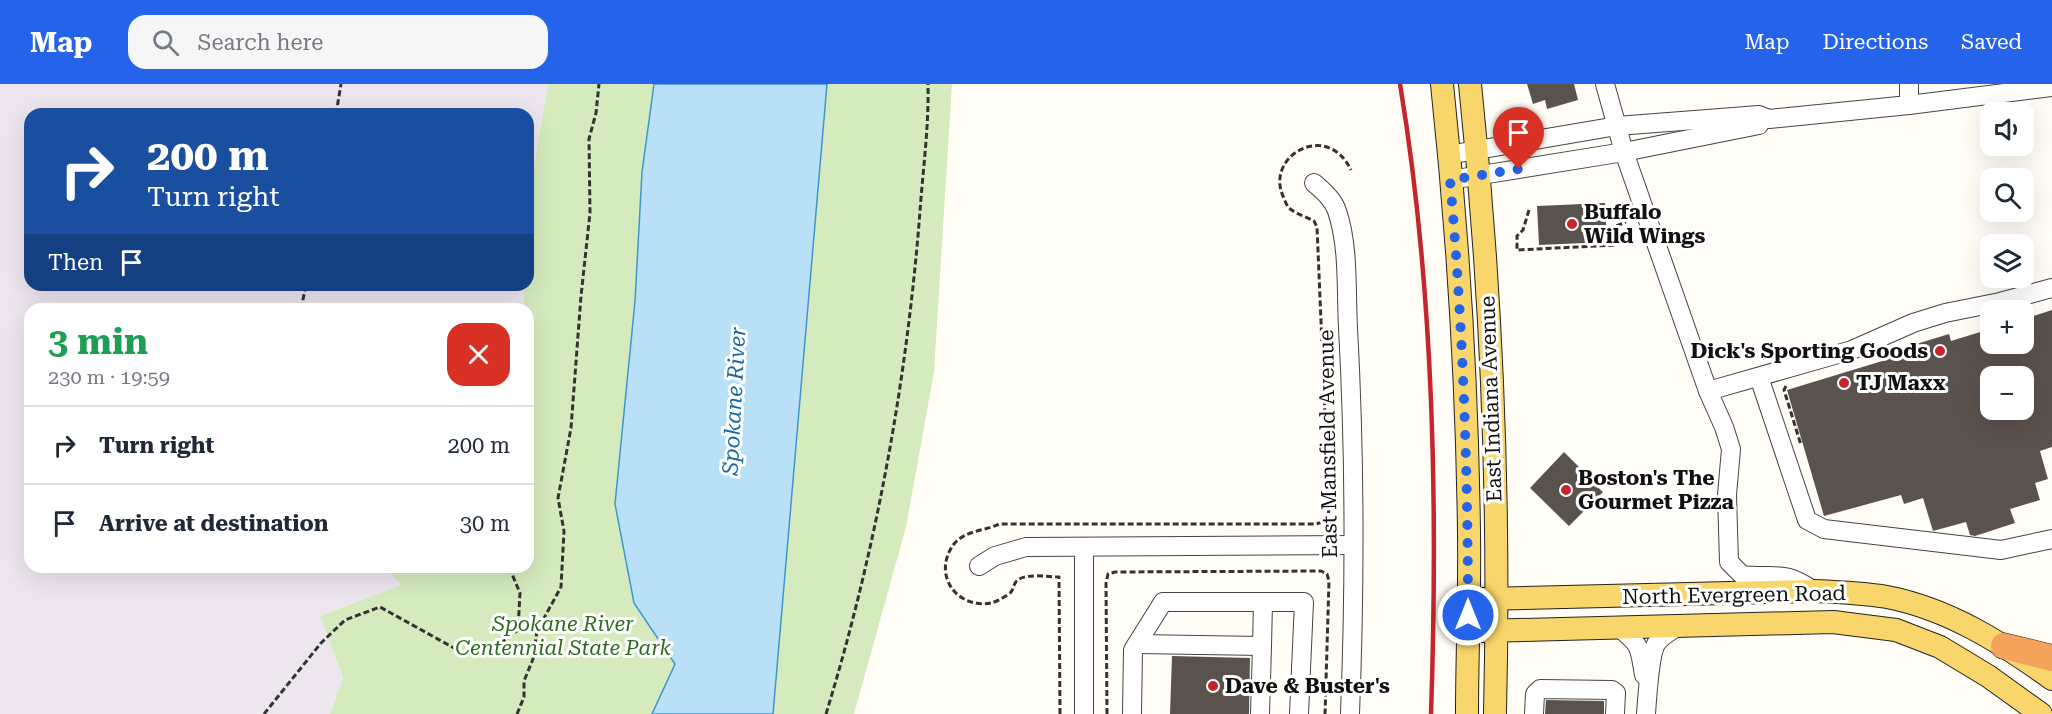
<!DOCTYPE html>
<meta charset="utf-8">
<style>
:root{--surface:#fff;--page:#f6f6f7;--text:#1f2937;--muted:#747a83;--line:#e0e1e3;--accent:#2563eb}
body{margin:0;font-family:"Roboto Serif",serif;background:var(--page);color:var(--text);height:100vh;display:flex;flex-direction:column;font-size:22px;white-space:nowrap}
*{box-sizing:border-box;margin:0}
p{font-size:20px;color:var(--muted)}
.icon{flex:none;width:33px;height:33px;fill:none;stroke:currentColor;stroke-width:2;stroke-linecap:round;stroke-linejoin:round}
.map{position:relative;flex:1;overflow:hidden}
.side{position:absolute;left:24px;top:219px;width:510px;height:270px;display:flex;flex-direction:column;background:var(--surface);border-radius:18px;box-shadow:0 6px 24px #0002}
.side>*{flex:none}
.hud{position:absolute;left:24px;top:24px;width:510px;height:183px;border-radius:18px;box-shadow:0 6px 24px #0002;background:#1a4fa0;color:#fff;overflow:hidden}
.fabs{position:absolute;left:1980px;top:18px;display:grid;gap:12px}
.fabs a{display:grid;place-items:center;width:54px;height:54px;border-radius:12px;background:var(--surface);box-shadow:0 6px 24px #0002;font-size:30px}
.pin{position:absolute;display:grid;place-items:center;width:51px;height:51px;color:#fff;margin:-62px -26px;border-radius:50% 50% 50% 0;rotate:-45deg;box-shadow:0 0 6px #0007}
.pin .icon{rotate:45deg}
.me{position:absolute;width:66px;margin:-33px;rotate:0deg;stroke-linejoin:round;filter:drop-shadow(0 0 4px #0008)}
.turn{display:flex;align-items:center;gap:21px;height:126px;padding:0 24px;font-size:27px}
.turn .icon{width:78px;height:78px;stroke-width:2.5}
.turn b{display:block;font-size:42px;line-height:51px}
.then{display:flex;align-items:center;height:57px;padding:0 24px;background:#0003;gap:12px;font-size:22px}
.round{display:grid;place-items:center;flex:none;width:63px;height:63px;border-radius:18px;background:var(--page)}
.summary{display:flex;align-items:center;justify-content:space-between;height:102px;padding:0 24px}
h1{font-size:36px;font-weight:700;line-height:45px;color:#1e9e55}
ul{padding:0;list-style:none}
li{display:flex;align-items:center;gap:18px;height:78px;padding:0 24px;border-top:2px solid var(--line)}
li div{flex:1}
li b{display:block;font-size:22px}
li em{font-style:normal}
header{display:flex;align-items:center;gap:36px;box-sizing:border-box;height:84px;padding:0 30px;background:var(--accent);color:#fff}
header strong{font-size:28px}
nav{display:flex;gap:33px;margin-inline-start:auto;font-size:21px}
.search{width:420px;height:54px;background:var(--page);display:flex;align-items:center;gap:15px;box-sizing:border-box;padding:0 21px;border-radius:18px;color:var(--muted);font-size:22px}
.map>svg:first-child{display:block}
.industrial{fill:#eee6ef}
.green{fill:#d5ebbd}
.water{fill:#b9e0f7;stroke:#3f96cf;stroke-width:1.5}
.building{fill:#5a524d;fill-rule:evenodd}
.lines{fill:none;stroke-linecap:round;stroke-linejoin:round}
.minor-casing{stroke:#444;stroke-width:20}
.major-casing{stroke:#222;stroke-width:24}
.highway-casing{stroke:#222;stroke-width:27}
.path{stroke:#333;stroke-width:3;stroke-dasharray:6 3;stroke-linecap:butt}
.minor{stroke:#fff;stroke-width:18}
.major{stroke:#f9d66b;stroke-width:22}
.highway{stroke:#f5a25d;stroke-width:26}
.rail{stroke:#c4262e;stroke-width:4.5}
.route{stroke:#2563eb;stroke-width:10;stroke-dasharray:0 18}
.poi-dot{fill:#c4262e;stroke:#fff;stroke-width:2}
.labels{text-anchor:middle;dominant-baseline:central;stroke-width:6;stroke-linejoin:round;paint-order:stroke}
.poi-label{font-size:21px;font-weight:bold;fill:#111;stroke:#fff;text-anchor:start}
.street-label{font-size:21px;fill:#111;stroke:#fff}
.park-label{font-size:21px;font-style:italic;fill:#2f6b1f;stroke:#fff}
.water-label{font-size:22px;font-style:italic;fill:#1768a6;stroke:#fff}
</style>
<header>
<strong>Map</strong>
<div class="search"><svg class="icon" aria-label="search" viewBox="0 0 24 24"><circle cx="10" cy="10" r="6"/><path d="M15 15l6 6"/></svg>Search here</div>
<nav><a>Map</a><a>Directions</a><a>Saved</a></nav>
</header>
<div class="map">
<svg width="2052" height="630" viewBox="0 0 2052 630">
<rect width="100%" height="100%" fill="#fffdf5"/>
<polygon class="industrial" points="0,0 548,0 533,87 528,95 528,30 30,30 30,201 525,201 523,225 30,225 30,483 386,483 402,501 320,532 343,594 330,630 0,630"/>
<g class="green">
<polygon points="548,0 654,0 642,88 635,217 634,519 675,580 652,630 330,630 343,594 320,532 401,501 386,483 528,483 528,225 523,225 525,201 528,201 528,95 533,87"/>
<polygon points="827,0 952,0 934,288 906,443 854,630 773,630"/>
</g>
<polygon class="water" points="654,0 827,0 773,630 652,630 675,580 634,519 615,420 635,217 642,88"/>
<g class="building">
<polygon points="1527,0 1574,0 1578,16 1547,25 1545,16 1533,20"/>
<polygon points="1605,119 1607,158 1539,161 1537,122"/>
<path d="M2052,226V363L2040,367L2048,395L2035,399L2040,416L2010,425L2015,439L1975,452L1970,451L1966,438L1933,447L1923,414L1904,420L1901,411L1824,432L1787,306L1915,267L1913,261L1949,250L1951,257L1990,245V260H2024V235ZM1990,292H2024V326H1990Z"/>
<polygon points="1564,368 1582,386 1585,384 1597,395 1593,399 1603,408 1569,442 1530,404"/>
<polygon points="1172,572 1250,574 1249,630 1170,630"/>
<polygon points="1546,616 1604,617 1604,630 1545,630"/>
</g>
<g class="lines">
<g class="minor-casing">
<g id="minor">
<polyline points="1605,0 1624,68 1708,307 1852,266 1913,239 1945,229 2000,218 2052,204"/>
<polyline points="1909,21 1909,0"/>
<polyline points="1448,71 1617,42 1759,31 1769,35 1909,21 2052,3"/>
<polyline points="1450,96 1624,68 1759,41"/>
<path d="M1314,99C1323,107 1333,115 1337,127C1349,162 1346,206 1348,244C1355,372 1355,502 1350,630"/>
<polyline points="1759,293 1807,436 1824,445 2001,466 2052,455"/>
<path d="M1708,307L1724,343L1731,365L1727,411L1729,478L1742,491C1776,495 1783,485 1814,507"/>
<polyline points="1084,463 1084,630"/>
<polyline points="979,482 995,472 1026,463 1353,461"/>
<path d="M1618,543C1642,562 1639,563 1644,591"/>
<polyline points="1137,560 1262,562 1263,518"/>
<polyline points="1132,630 1133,566 1163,518 1304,518 1299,630"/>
<polyline points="1260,630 1262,562"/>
<polyline points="1534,630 1535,610 1540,605 1612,606 1616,609 1615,630"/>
<path d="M1646,630C1647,615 1650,571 1656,560C1661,552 1671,547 1679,542"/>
</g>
</g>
<g class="major-casing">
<g id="major">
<path d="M1442,0C1458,149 1467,299 1469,448C1470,509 1467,570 1467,630"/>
<path d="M1470,0C1492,209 1500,420 1495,630"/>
<path d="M1482,515L1814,507C1838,508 1863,509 1887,513C1949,525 2002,559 2052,595"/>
<polyline points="1482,547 1833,538 1896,546 1940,563 1988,592 2041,630"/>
</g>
</g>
<g class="highway-casing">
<polyline id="highway" points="2004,562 2052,574"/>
</g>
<g class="path">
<polyline points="336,30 341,0"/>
<polyline points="1529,126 1523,146 1517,152 1517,166 1616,161 1616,142 1626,138"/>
<polyline points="301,225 306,201"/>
<polyline points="1786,302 1784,306 1801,361"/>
<polyline points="264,630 321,559 345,536 380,523 463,569 490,568 518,546 520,509 509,483"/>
<polyline points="517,630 524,613 524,597 533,575 537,547 561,503 564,447 558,414 571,344 581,212 590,129 589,55 596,29 599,0"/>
<path d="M826,630C876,467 907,296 920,127C923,85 929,42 928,0"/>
<path d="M1060,630L1059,493C1048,493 1027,489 1018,496C1014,498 1014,504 1011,508C1007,512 996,518 991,519C955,525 932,489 954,460C965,446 986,447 999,440H1316L1326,437L1329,426L1317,143L1314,137C1307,133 1296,130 1289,124C1286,121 1285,116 1283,112C1265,72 1327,36 1351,86"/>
<polyline points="1107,630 1106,499 1108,490 1115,488 1321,487 1327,490 1329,497 1325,630"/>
</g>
<use href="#minor" class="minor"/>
<use href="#major" class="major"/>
<use href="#highway" class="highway"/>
<path class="rail" d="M1400,0C1434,205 1438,423 1431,630"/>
</g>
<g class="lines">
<path class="route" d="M1468,531C1468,385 1463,241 1450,96L1519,85"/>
</g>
<g class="poi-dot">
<circle cx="1572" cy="140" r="6"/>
<circle cx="1940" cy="267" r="6"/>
<circle cx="1844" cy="299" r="6"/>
<circle cx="1566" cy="406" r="6"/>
<circle cx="1213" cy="602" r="6"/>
</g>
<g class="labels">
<g class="poi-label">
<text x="1584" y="128">Buffalo<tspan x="1584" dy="24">Wild Wings</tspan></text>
<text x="1928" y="267" text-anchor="end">Dick's Sporting Goods</text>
<text x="1856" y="299">TJ Maxx</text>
<text x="1578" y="394">Boston's The<tspan x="1578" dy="24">Gourmet Pizza</tspan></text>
<text x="1225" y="602">Dave &amp; Buster's</text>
</g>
<g class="street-label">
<text transform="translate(1491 315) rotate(-92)">East Indiana Avenue</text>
<text transform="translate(1328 360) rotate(-91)">East Mansfield Avenue</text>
<text transform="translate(1734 511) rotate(-1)">North Evergreen Road</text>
</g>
<g class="park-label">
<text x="563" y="540">Spokane River<tspan x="563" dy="24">Centennial State Park</tspan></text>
</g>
<g class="water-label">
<text transform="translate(734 317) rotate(-87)">Spokane River</text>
</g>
</g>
</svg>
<div class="fabs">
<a><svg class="icon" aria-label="sound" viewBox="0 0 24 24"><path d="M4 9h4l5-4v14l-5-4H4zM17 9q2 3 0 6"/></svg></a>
<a><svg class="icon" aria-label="search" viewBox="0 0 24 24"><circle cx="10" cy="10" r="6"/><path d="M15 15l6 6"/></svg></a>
<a><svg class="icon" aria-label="layers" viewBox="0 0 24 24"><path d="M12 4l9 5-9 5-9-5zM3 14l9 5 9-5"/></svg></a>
<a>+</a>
<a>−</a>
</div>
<div class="pin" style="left:1519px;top:85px;background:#d93025"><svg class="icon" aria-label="arrive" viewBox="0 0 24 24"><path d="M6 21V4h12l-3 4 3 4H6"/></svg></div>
<svg class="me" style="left:1468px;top:531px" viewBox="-20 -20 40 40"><circle r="17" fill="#2563eb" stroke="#fff" stroke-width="3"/><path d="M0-11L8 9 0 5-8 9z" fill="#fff"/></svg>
<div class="hud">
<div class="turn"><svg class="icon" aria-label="right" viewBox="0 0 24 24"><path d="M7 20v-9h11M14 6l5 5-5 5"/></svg><div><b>200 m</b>Turn right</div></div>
<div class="then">Then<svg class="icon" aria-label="arrive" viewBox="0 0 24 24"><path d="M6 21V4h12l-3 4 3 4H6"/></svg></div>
</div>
<section class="side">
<div class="summary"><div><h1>3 min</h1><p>230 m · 19:59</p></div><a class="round" style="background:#d93025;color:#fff"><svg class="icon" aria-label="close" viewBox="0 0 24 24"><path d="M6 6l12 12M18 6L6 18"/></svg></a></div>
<ul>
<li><svg class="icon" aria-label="right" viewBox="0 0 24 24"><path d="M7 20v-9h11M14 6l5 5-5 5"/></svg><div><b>Turn right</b></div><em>200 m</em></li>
<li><svg class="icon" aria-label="arrive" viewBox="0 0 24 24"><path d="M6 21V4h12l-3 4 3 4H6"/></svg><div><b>Arrive at destination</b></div><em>30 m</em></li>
</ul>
</section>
</div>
